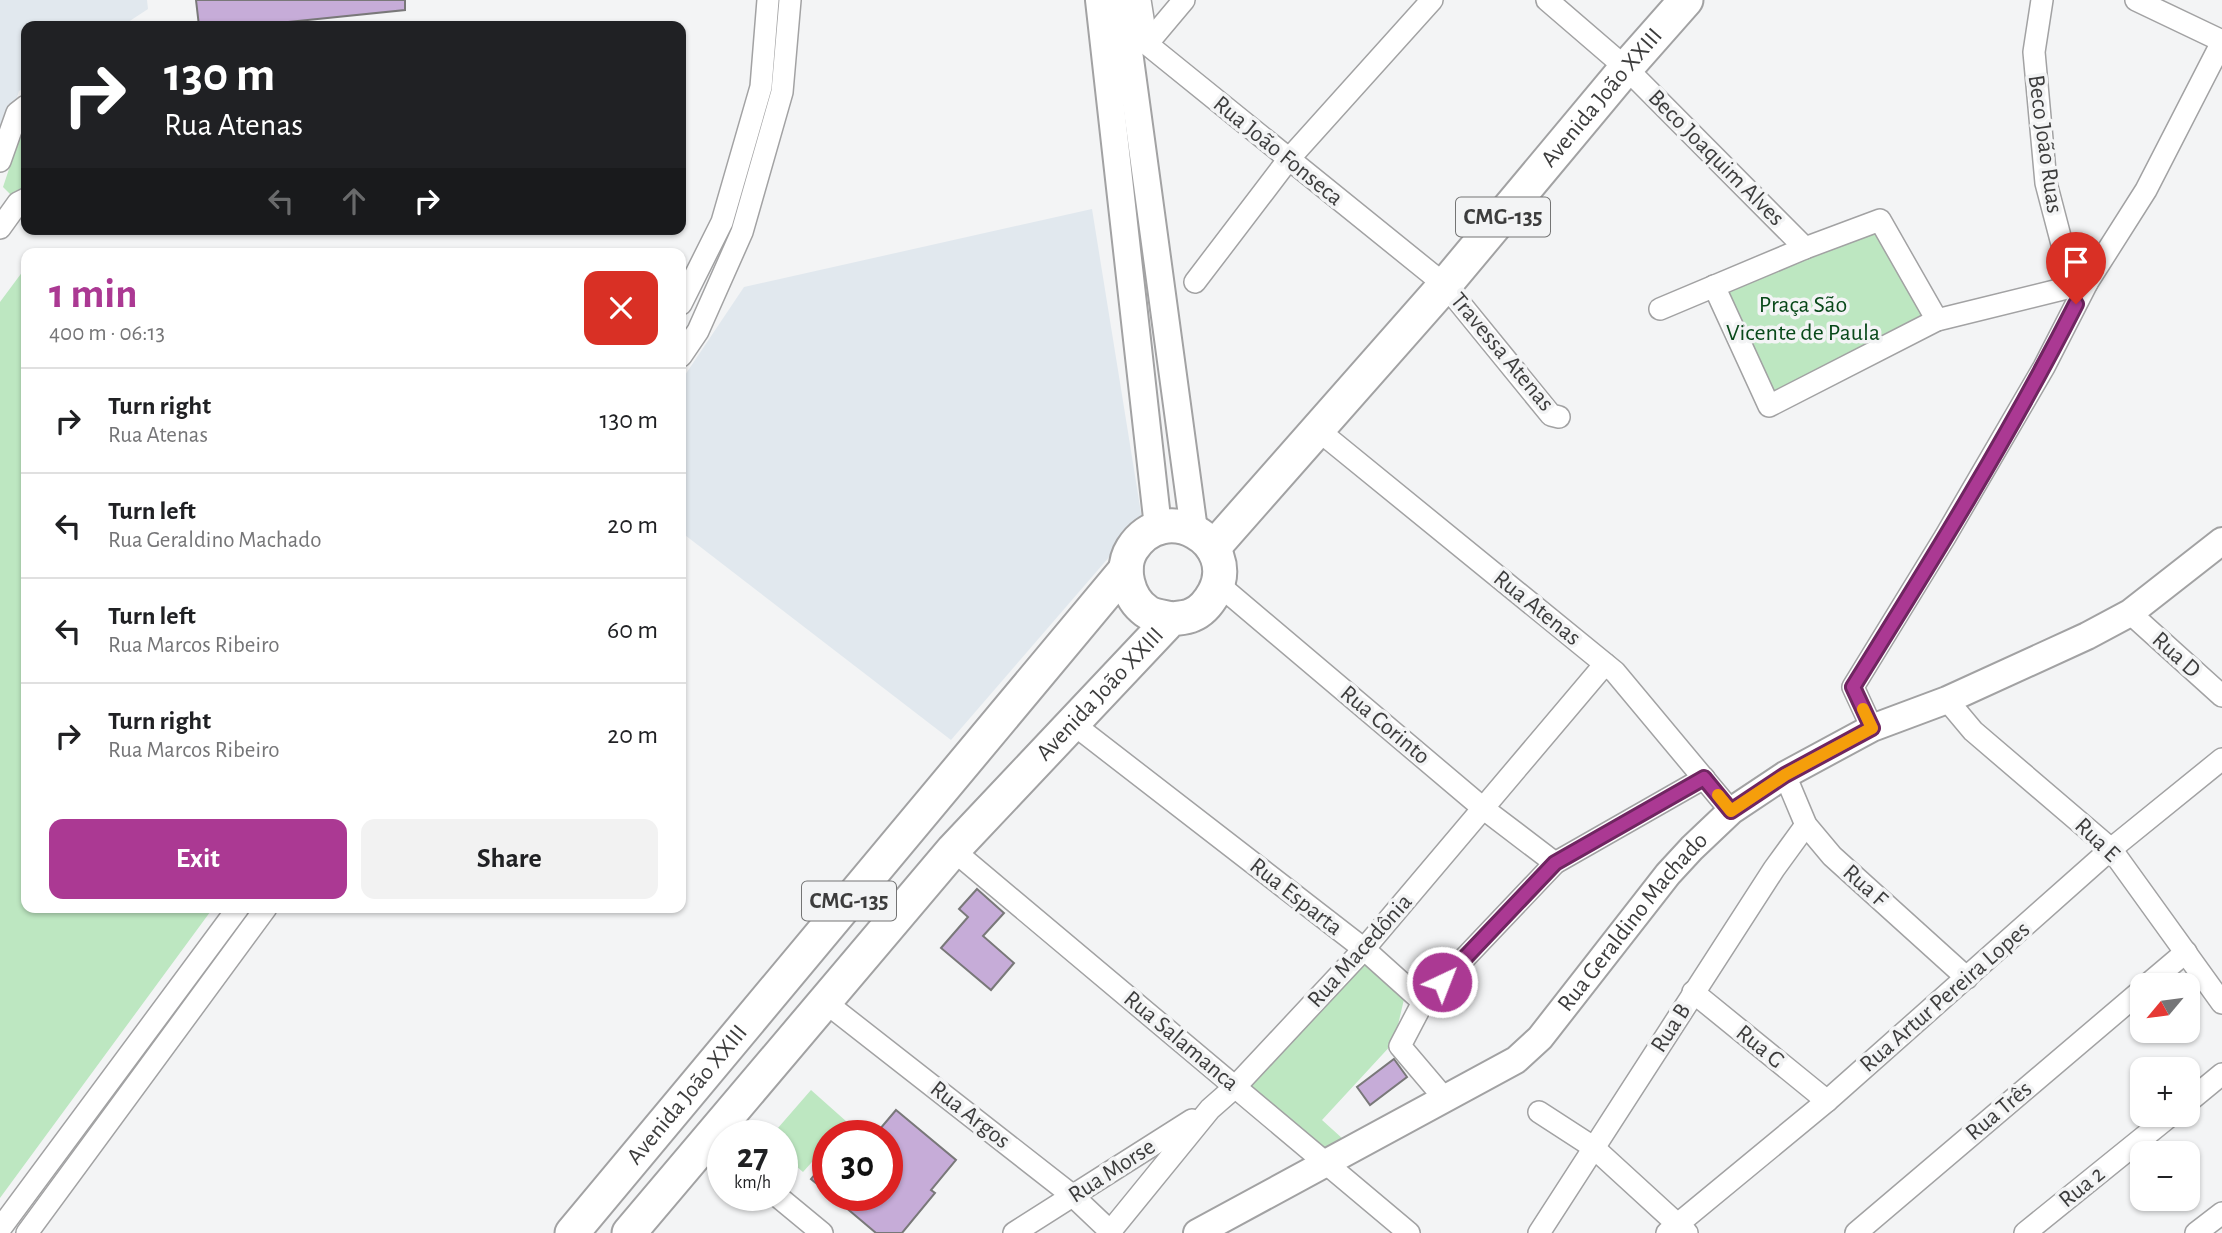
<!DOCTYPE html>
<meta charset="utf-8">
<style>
:root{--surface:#fff;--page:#f2f2f2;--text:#202124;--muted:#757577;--line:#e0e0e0;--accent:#ab3993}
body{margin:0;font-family:"Alegreya Sans",sans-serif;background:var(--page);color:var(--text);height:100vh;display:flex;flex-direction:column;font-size:26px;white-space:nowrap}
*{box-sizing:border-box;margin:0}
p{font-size:23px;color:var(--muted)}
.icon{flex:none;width:38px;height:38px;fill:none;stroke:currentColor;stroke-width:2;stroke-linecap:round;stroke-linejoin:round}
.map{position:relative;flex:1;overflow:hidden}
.details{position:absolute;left:21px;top:248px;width:665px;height:665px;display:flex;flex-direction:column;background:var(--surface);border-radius:14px;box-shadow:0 2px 5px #0004}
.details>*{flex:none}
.banner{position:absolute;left:21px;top:21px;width:665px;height:214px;border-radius:14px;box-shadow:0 2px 5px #0004;background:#202124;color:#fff;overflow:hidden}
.needle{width:46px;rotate:241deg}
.fabs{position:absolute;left:2130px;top:973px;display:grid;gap:14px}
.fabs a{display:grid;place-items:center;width:70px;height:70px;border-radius:14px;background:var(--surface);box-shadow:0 2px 5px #0004;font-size:35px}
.speed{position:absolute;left:707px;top:1120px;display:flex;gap:14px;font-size:35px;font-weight:700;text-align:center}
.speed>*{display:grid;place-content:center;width:91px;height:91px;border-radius:50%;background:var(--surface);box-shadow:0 2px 5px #0004;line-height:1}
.speed small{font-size:18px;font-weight:400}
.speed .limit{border:10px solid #d22;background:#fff;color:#111}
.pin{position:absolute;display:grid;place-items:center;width:60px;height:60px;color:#fff;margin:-72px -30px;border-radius:50% 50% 50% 0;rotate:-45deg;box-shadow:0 0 7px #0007}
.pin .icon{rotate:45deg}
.me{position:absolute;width:77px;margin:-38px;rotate:43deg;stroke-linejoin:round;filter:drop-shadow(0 0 5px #0008)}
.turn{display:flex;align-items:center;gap:24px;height:147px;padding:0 28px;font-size:32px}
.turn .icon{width:91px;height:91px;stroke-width:2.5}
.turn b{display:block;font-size:49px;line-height:60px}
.lanes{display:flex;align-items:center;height:66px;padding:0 28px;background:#0003;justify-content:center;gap:35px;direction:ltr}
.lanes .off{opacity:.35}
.round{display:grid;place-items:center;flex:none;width:74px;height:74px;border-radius:14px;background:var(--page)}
.headline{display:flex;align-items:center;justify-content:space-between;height:119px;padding:0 28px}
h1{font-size:42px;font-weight:600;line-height:52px;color:var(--accent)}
.button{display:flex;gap:14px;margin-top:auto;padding:14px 28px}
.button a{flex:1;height:80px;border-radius:14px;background:var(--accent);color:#fff;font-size:28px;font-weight:600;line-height:80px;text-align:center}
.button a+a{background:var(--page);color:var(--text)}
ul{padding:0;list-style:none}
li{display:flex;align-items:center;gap:21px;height:105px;padding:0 28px;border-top:2px solid var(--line)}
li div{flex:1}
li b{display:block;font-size:26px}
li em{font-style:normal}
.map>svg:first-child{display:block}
.built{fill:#e1e8ee}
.green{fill:#bde7c1}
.building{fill:#c6acd8;stroke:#797879;stroke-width:2}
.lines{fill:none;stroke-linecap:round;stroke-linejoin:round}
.minor-casing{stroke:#a2a2a3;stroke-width:24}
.tertiary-casing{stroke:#a2a2a3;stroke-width:30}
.primary-casing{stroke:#a2a2a3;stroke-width:37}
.minor{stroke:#fff;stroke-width:21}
.tertiary{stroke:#fff;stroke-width:26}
.primary{stroke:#fff;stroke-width:33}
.route-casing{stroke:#6f2560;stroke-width:18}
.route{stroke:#ab3993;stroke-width:12}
.slow{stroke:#f59e0b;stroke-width:12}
.labels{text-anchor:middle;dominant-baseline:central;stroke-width:7;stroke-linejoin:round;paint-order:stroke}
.shield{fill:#f3f4f5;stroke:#747474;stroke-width:2}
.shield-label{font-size:23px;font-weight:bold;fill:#3d3d3d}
.street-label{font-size:24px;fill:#3d3d3d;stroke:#f3f4f5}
.park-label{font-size:24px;fill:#09491a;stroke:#f3f4f5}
</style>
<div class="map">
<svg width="2222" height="1233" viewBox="0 0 2222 1233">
<rect width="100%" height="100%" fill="#f3f4f5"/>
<g class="built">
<polygon points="0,0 147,0 148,9 122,26 26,26 26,87 19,91 0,154"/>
<polygon points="1092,209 1142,519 951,740 681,532 681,381 744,287"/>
</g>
<g class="green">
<polygon points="26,125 26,187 12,196 3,187 23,127"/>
<polygon points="1880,220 1937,320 1769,406 1714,286"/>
<polygon points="26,267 26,908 213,908 0,1198 0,302"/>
<polygon points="1364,956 1405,995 1394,1042 1322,1120 1343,1139 1325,1156 1242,1089"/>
<polygon points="811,1090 847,1122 835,1136 828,1136 828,1144 803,1172 782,1154 782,1136 771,1136"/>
</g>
<g class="building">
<polygon points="196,0 405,0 405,10 250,26 199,26"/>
<polygon points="977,889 1004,913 983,936 1014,963 991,990 941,948 968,917 959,909"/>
<polygon points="1394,1059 1407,1077 1370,1105 1357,1087"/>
<polygon points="896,1110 956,1160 931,1190 935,1193 902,1233 876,1233 831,1195 887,1195 887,1136 874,1136"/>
<polygon points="828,1158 828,1193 811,1179"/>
</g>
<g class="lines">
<g class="minor-casing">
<g id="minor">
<polyline points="1140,0 1147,44 1445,285 1551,415 1559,417"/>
<polyline points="1547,0 1626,68 1805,248"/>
<polyline points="2042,0 2034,52 2046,183 2073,286"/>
<polyline points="2136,0 2222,41"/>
<polyline points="1147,44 1184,0"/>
<polyline points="0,161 17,113 26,106"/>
<polyline points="0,228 18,203 26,199"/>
<polyline points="1195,282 1288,160 1432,0"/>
<polyline points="1714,286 1769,406 1937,320 2087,283"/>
<polyline points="681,304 722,222 761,87 768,0"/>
<polyline points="1660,309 1805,248 1880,220 1937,320"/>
<polyline points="681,356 698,331 742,232 782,92 790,0"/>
<polyline points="1318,430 1615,672 1731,811"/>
<polyline points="1218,584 1484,809 1555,863"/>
<polyline points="2130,613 2222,696"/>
<polyline points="1947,700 1973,731 2111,849 2222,1003"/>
<polyline points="1072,723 1364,949 1423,1002 1400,1046 1445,1099"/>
<polyline points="1872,728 1853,687 1945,537 2044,367 2087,283 2146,190 2222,42"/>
<polyline points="1785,775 1806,825 1832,856 1967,978"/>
<polyline points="953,850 1409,1233"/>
<polyline points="2147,985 2186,952"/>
<polyline points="1693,992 1827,1101"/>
<polyline points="825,1002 1073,1196 1112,1233"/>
<polyline points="1423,1002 1555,863 1704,778"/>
<polyline points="2188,1102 2222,1074"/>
<polyline points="1539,1112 1593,1147 1687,1233"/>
<polyline points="776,1195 822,1233"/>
<polyline points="0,1229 238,908"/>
<polyline points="27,1233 266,908"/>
<polyline points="1014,1233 1192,1120"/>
<polyline points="1109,1233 1210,1109 1235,1087 1364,949 1605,664"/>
<polyline points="1539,1233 1774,869 1806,825"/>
<polyline points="1667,1233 1827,1101 2111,849 2222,759"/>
<polyline points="1856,1233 2142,990"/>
<polyline points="2025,1233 2171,1115"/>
<polyline points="2196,1233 2222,1213"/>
</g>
</g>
<g class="tertiary-casing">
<g id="tertiary">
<polyline points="1099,0 1158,527"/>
<polyline points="1122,0 1194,530"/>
<path id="s1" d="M1197,1233L1516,1060L1540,1038L1668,874L1692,848L1731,811L1785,775L1872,728L1947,700L2087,636L2130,613L2222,541"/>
</g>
</g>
<g class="primary-casing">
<g id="primary">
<path id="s2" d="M1213,548L1445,285L1626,68L1686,0"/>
<path id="s3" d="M572,1233L1126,569"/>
<path id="s4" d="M629,1233L953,850L1171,619C1178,618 1186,618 1192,615C1202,611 1209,602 1214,593C1241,542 1165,497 1132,549C1120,568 1128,598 1146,611C1152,616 1164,617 1171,619"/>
</g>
</g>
<use href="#minor" class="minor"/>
<use href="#tertiary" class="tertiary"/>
<use href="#primary" class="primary"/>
</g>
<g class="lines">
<g class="route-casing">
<path id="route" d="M1442,982L1555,863L1704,778L1731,811L1785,775L1872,728L1853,687C1931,562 2009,436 2076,304"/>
</g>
<use href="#route" class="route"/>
<polyline class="slow" points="1718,795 1731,811 1785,775 1872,728 1863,709"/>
</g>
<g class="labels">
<g class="shield">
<rect x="1456" y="197.5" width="94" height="39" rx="5"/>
<rect x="802" y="881.5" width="94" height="39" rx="5"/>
</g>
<g class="shield-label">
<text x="1503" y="217">CMG-135</text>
<text x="849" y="901">CMG-135</text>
</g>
<g class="street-label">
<text stroke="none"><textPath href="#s2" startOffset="595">Avenida João XXIII</textPath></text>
<text transform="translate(2045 144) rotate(82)">Beco João Ruas</text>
<text transform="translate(1278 151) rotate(39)">Rua João Fonseca</text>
<text transform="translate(1716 158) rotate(45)">Beco Joaquim Alves</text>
<text transform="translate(1502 352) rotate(50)">Travessa Atenas</text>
<text transform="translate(1537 608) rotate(39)">Rua Atenas</text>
<text transform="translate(2176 655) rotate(42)">Rua D</text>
<text stroke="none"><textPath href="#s4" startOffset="716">Avenida João XXIII</textPath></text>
<text transform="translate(1385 725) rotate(40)">Rua Corinto</text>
<text transform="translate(2097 840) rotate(44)">Rua E</text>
<text transform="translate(1865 886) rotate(42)">Rua F</text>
<text transform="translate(1296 897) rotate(38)">Rua Esparta</text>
<text stroke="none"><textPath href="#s1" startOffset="544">Rua Geraldino Machado</textPath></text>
<text transform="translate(1360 951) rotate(-48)">Rua Macedônia</text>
<text transform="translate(1945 997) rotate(-41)">Rua Artur Pereira Lopes</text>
<text transform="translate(1671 1028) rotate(-57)">Rua B</text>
<text transform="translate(1181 1041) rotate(40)">Rua Salamanca</text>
<text transform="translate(1760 1047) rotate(39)">Rua G</text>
<text stroke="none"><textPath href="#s3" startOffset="180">Avenida João XXIII</textPath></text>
<text transform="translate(1999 1111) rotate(-40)">Rua Três</text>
<text transform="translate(970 1115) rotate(38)">Rua Argos</text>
<text transform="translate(1112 1171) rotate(-33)">Rua Morse</text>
<text transform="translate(2082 1187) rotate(-39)">Rua 2</text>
</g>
<g class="park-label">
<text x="1803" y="305">Praça São<tspan x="1803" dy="28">Vicente de Paula</tspan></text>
</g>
</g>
</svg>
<div class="fabs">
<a><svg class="needle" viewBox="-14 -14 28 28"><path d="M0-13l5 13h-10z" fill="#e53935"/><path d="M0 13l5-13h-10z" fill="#757577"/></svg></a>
<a>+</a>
<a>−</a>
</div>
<div class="speed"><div>27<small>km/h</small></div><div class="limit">30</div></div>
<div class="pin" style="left:2076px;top:304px;background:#d93025"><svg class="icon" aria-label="arrive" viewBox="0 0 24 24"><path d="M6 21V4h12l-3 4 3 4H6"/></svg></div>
<svg class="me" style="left:1442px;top:982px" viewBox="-20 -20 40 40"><circle r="17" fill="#ab3993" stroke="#fff" stroke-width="3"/><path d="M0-11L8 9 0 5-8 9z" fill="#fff"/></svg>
<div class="banner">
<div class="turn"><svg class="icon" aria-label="right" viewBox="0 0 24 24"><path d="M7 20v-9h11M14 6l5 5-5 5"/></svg><div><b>130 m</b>Rua Atenas</div></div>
<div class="lanes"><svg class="icon off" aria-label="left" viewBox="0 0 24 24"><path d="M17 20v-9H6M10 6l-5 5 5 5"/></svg><svg class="icon off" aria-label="ahead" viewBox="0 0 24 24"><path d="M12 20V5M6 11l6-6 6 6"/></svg><svg class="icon" aria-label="right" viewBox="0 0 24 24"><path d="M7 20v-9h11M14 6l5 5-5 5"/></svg></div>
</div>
<section class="details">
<div class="headline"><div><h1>1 min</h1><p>400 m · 06:13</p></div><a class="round" style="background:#d93025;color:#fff"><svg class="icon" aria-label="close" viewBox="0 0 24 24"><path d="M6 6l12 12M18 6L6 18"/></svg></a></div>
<ul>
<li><svg class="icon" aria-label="right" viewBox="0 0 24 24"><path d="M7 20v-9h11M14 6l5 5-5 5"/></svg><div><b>Turn right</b><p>Rua Atenas</p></div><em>130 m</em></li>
<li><svg class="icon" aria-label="left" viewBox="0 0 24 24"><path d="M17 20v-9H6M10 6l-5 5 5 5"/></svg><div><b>Turn left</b><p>Rua Geraldino Machado</p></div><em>20 m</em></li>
<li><svg class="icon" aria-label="left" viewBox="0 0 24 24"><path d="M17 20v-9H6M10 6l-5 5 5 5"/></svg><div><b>Turn left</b><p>Rua Marcos Ribeiro</p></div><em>60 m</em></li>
<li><svg class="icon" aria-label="right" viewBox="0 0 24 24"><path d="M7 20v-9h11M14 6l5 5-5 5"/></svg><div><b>Turn right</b><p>Rua Marcos Ribeiro</p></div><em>20 m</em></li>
</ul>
<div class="button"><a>Exit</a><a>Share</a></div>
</section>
</div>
